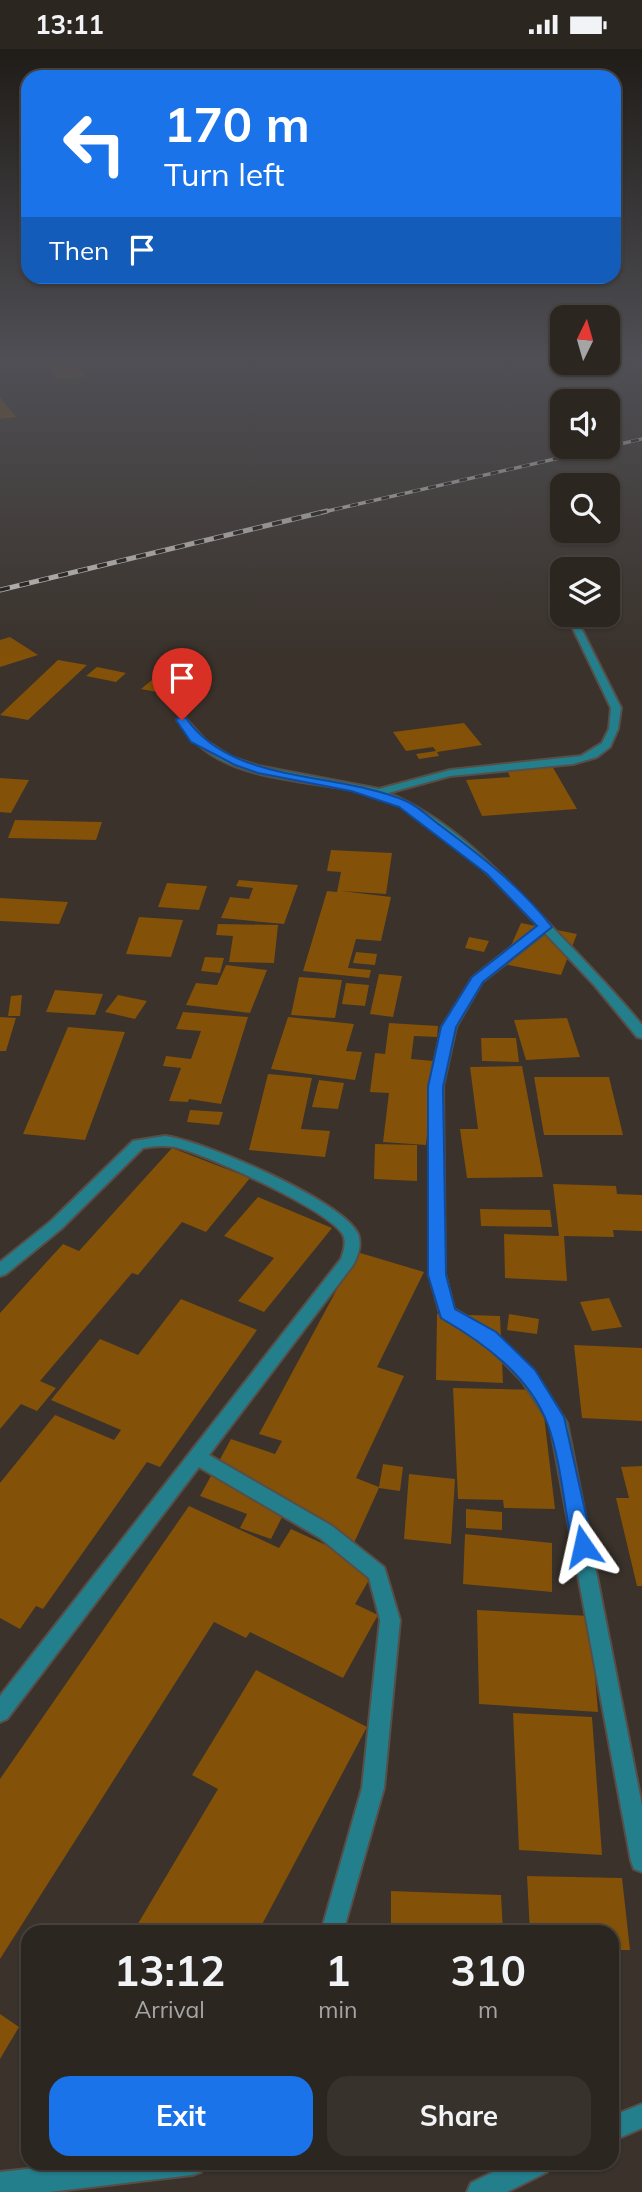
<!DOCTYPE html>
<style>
:root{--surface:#2c2620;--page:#38322d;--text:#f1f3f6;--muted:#a6a5a5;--line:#48433e;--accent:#1a73e8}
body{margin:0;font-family:Mulish,sans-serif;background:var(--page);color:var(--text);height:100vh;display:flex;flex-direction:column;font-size:26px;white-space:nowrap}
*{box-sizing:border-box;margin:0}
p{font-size:23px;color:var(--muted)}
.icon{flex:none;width:38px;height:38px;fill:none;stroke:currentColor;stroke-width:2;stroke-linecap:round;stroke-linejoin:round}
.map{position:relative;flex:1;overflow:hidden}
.drawer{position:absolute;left:21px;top:1876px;width:598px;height:245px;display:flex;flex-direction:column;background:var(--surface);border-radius:21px;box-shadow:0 2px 5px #0004,0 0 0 2px var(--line)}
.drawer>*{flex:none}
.hud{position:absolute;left:21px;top:21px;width:600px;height:214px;border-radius:21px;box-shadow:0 2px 5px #0004,0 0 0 2px var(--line);background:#1a73e8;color:#fff;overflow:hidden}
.needle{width:46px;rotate:5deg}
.tools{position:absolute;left:550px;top:256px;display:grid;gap:14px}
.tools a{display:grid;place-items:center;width:70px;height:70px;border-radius:14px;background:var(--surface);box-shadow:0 2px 5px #0004,0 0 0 2px var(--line);font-size:35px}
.pin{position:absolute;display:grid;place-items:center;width:60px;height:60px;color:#fff;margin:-72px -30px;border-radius:50% 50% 50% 0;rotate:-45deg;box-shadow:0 0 7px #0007}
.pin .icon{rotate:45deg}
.me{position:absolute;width:77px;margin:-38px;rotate:349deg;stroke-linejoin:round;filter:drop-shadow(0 0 5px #0008)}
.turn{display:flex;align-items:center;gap:24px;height:147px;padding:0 28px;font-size:32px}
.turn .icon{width:91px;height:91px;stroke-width:2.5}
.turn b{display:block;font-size:49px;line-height:60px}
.then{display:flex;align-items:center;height:66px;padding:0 28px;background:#0003;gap:14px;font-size:26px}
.eta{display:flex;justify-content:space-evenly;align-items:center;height:119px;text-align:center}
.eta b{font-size:42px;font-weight:700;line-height:49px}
.action{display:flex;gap:14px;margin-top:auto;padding:14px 28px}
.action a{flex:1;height:80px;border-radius:21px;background:var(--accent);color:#fff;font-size:28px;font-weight:700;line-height:80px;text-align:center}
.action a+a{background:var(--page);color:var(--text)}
.status{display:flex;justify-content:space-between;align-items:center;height:49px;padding:0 35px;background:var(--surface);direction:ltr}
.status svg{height:19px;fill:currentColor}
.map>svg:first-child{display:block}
.building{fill:#835107}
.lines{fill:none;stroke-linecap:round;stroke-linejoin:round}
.minor-casing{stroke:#564e47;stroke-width:4}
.minor{fill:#247f8d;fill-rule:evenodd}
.rail-far1-casing{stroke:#ccc7c1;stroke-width:3.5}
.rail-casing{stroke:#ccc7c1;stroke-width:5}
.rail-far1{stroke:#1e1b17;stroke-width:2.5;stroke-dasharray:8;stroke-linecap:butt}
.rail{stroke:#1e1b17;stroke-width:3.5;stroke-dasharray:10;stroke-linecap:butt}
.route{fill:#1a73e8;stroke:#114b97;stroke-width:2}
</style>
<div class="status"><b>13:11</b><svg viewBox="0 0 49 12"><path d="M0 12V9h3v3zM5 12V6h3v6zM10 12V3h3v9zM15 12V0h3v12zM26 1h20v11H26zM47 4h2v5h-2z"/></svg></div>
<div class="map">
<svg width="642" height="2143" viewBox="0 0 642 2143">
<rect width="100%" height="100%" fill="#3a322b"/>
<g class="building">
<polygon points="44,309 71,309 85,328 58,330"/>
<polygon points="0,348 16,368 0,370"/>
<polygon points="10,588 38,606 0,618 0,591"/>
<polygon points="58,611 87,616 28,671 0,666"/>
<polygon points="97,618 126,624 116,633 86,627"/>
<polygon points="152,631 178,636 168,645 141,640"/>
<polygon points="464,674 482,696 437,703 439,707 419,710 416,705 436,702 433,698 406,702 393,683"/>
<polygon points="552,717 577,760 482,767 466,731 510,728 507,721"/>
<polygon points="0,729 29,731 11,764 0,763"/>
<polygon points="15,771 102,773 96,791 8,789"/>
<polygon points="331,801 392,804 386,845 341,842 391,848 381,892 356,890 348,919 371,921 369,929 303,922 327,842 337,843 341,823 327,822"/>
<polygon points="239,831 298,836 284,875 221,869 230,848 249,850 253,839 236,837"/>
<polygon points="167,834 207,837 199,861 158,858"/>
<polygon points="0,849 68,853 59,875 0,872"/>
<polygon points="139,868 183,871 171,908 126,905"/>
<polygon points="521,874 577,885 561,926 503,915"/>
<polygon points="218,875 278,876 274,914 229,913 233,887 216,886"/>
<polygon points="469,888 489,892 484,903 465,899"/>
<polygon points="356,903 377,905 375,916 353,914"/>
<polygon points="205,908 224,909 220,924 201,922"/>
<polygon points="226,916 267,921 250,964 186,956 196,934 217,936"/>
<polygon points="379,925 402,927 393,968 370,965"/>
<polygon points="299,928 342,931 335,969 291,966"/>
<polygon points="346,934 369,936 365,957 342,955"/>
<polygon points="55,941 103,945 95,966 46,963"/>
<polygon points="22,946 20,967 8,967 11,947"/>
<polygon points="118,946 147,952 135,970 105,963"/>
<polygon points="183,963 248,968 221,1055 189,1050 188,1053 169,1052 181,1019 163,1017 166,1007 191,1010 201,982 176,980"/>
<polygon points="0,968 16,969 6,1002 0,1002"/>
<polygon points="288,968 354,975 346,1002 362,1003 355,1031 271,1020"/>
<polygon points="567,969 580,1008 526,1011 514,971"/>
<polygon points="389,974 438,977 437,988 414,987 411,1010 434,1012 426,1096 383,1093 389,1044 370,1043 375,1004 385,1005"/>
<polygon points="68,978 125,983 85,1091 23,1085"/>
<polygon points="481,989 516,989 519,1013 482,1012"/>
<polygon points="522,1017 543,1128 467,1129 460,1080 478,1080 470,1018"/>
<polygon points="268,1025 312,1029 301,1080 330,1082 325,1108 249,1101"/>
<polygon points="534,1028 609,1028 623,1086 544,1086"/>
<polygon points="319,1031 344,1034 338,1060 312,1058"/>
<polygon points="190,1061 223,1063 219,1076 187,1073"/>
<polygon points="375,1095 417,1096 417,1132 374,1130"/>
<polygon points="172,1099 250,1129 206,1183 182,1173 138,1226 132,1224 40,1332 56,1339 37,1362 21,1355 0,1380 0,1264 63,1195 79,1202"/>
<polygon points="553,1135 616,1137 617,1145 642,1146 642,1182 613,1181 614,1188 564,1187 567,1232 505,1229 504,1185 559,1187"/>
<polygon points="258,1148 332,1179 264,1263 238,1252 274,1209 224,1187"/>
<polygon points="480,1160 550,1161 552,1178 481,1177"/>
<polygon points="357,1203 424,1223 377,1318 404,1327 356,1429 379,1438 383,1415 403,1418 400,1442 379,1439 354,1494 282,1468 271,1490 240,1479 247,1465 200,1447 231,1390 275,1405 282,1392 259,1385"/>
<polygon points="609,1249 622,1278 592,1282 580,1253"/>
<polygon points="181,1250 257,1281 160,1418 147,1413 43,1560 36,1557 20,1580 0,1569 0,1434 55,1366 114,1391 121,1381 51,1351 100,1290 138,1306"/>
<polygon points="437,1265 500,1267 503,1334 436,1331"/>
<polygon points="509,1265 539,1270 537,1285 507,1281"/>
<polygon points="574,1296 642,1299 642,1372 582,1369"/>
<polygon points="453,1339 541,1341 555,1460 504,1459 503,1451 458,1450"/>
<polygon points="642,1417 642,1537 637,1537 616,1449 629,1449 621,1418"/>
<polygon points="409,1425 455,1430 451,1495 404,1490"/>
<polygon points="189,1457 279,1499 291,1480 376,1519 355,1555 378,1566 343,1629 250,1583 246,1589 214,1573 0,1910 0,1730"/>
<polygon points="466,1460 502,1463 502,1481 466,1479"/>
<polygon points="465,1485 552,1494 552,1543 463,1535"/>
<polygon points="477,1561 590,1567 598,1663 479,1655"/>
<polygon points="256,1621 367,1678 258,1883 133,1883 218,1740 192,1726"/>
<polygon points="513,1664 592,1668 602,1806 519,1801"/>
<polygon points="527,1827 622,1829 630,1901 615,1901 618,1934 612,1934 612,1883 530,1883"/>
<polygon points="391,1842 501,1846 503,1883 391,1883"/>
<polygon points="0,1965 19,1978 0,2010"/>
</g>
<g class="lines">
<g class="minor-casing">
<g id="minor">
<path d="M568,565L575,567L621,659L618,680L610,698L597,708L573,715L450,727L388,744C454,771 504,828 552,878C583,910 614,942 642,976V989L637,988L595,937L545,884L482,933L456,978L443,1037L445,1225L454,1260L495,1284L534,1322L567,1374L642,1757V1823L634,1820L631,1812L550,1375L522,1332L483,1292L441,1268L429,1225V1037L442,978L473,928L538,877C502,839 424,752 371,747L370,744C318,732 240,733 199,696C191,689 184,679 177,671L185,669L206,692L231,708L258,717L379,740L450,721L581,707L602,694L609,680L611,659L567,567Z"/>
<path d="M165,1087C201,1091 344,1152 358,1185C362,1196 358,1207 353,1216L209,1406L332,1477L384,1518L386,1524L400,1571L384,1739L343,1883H321L362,1739L380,1571L369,1529L320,1489L199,1418L7,1670L0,1673V1647L341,1210C344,1202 347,1191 342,1184C324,1159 206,1105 175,1098C164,1096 153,1097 143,1099L61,1180L6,1225L0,1227V1213L51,1172L133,1092Z"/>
<polygon points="642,2055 642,2079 612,2092 612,2067"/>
<polygon points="82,2114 204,2114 201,2123 192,2126 49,2143 0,2143 0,2123"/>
<polygon points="511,2114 550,2114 547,2123 507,2143 467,2143 471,2134"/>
</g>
</g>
<use href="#minor" class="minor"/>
<g class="rail-far1-casing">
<polyline id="rail-far1" points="319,464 642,390"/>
</g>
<g class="rail-casing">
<polyline id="rail" points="0,541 327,462"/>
</g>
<use href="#rail-far1" class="rail-far1"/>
<use href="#rail" class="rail"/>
</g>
<linearGradient id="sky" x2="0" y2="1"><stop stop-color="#201c18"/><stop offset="0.51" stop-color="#4f4f55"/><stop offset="1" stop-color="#4f4f55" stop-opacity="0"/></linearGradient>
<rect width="642" height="609" fill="url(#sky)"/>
<path class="route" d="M178,669H186C232,736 337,722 406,752C418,757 430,769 441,777C481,807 521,838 552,878L483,933L456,978L443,1038L446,1226L455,1260L496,1283L535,1321L564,1368L593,1497L590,1504L583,1506L575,1504L572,1497C565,1462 560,1408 548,1376C530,1327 484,1294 441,1269L428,1226V1038L441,978L472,928L537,877L487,825L399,758L351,742L258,724L235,716L191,693L176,671Z"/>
</svg>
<div class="tools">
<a><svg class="needle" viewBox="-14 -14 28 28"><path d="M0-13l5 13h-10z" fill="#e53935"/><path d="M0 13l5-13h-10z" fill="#a6a5a5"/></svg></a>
<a><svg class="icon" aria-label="sound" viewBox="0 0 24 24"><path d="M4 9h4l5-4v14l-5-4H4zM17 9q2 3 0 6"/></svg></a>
<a><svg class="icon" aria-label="search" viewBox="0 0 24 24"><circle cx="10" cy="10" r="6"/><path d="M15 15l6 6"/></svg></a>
<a><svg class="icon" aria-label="layers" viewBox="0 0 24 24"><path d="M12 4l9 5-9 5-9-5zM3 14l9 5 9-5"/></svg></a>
</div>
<div class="pin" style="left:182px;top:671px;background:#d93025"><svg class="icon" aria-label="arrive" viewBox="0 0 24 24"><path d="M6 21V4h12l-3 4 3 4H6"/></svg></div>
<svg class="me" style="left:583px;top:1497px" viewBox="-20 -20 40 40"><path d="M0-17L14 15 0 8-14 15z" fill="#1a73e8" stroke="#fff" stroke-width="4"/></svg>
<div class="hud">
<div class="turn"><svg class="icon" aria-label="left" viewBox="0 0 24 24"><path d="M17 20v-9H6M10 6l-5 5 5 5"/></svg><div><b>170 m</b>Turn left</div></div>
<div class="then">Then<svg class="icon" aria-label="arrive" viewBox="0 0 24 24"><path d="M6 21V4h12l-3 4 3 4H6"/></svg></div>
</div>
<section class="drawer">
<div class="eta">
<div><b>13:12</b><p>Arrival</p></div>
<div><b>1</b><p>min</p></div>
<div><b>310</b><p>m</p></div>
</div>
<div class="action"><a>Exit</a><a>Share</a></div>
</section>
</div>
